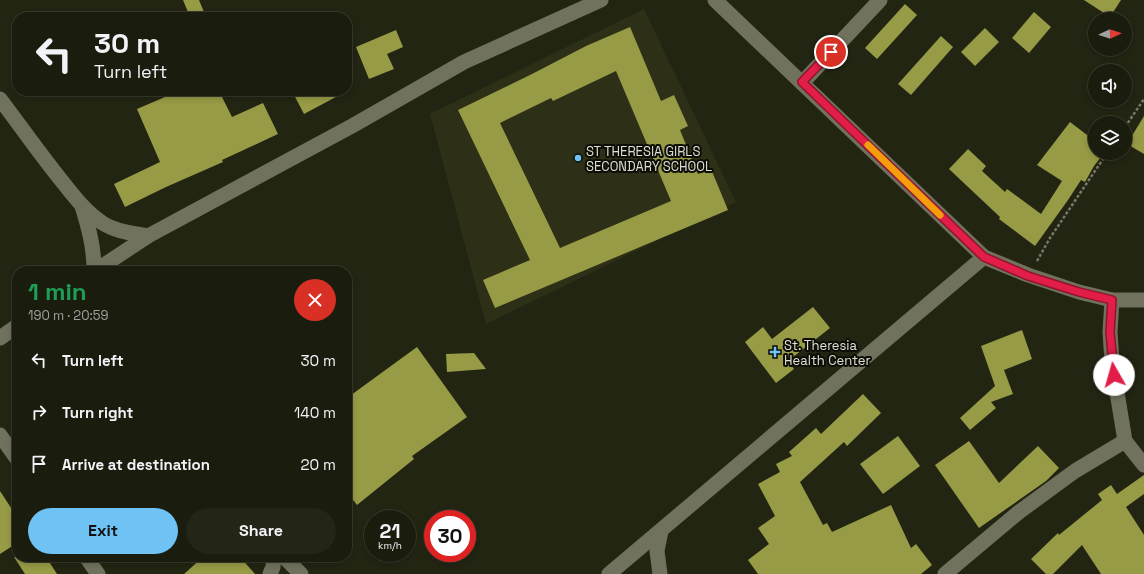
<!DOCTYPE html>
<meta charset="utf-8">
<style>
:root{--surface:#1a1c0e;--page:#232517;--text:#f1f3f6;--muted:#9fa19e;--line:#383a2e;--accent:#6fc2f4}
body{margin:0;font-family:"Space Grotesk",sans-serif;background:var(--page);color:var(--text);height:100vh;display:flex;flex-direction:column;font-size:15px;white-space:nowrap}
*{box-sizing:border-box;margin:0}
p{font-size:13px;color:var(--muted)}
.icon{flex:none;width:22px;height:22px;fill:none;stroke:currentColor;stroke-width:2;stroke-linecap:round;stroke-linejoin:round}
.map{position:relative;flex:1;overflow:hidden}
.sheet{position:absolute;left:12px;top:266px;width:340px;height:296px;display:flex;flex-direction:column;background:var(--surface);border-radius:16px;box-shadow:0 2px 6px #0003,0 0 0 1px var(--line)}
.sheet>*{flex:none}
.hud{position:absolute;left:12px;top:12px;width:340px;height:84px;border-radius:16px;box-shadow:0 2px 6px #0003,0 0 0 1px var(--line);background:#1a1c0e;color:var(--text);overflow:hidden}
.needle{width:26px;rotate:87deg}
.fabs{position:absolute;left:1088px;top:12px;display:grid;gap:8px}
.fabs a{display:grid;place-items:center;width:44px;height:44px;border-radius:50%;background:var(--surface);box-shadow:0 2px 6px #0003,0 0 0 1px var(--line);font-size:20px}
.speed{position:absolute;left:364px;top:510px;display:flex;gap:8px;font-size:20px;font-weight:700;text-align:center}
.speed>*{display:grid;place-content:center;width:52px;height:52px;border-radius:50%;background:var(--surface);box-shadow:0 2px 6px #0003,0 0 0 1px var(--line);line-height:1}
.speed small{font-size:10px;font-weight:400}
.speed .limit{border:6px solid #d22;background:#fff;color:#111}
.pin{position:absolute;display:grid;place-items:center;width:34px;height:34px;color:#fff;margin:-17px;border:2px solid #fff;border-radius:50%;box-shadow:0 1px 4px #0007}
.me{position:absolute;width:44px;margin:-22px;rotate:353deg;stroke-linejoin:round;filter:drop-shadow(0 0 3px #0008)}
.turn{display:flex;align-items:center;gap:14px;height:84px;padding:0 16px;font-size:18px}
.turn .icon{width:52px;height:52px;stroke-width:2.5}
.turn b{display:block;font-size:28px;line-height:34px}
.round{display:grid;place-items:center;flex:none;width:42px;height:42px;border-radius:21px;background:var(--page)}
.summary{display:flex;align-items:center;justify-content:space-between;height:68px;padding:0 16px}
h1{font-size:24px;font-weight:700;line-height:30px;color:#1e9e55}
.primary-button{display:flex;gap:8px;margin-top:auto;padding:8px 16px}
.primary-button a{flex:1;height:46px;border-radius:24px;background:var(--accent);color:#111;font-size:16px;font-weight:700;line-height:46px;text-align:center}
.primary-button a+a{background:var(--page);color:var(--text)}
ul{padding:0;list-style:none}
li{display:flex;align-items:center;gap:12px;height:52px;padding:0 16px}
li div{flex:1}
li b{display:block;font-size:15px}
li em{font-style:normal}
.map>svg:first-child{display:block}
.built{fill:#2d2f16}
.building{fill:#979b45;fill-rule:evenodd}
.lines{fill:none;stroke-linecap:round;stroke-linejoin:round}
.path{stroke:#777869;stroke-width:2.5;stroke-dasharray:3 2;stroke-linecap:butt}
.street{stroke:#70725d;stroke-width:15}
.route-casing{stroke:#92132f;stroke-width:10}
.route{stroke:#e11d48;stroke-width:7}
.slow{stroke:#f59e0b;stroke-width:7}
.poi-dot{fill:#6fc2f4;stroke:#0d0d06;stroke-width:1.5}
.labels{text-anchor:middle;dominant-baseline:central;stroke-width:4;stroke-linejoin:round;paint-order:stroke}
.poi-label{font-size:13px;fill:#dfe0d5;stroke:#0d0d06;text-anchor:start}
</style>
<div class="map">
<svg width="1144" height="574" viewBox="0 0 1144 574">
<rect width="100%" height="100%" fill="#232513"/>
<polygon class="built" points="644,9 736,202 486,324 430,114"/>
<g class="building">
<polygon points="183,0 199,0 206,17 190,17"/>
<polygon points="1084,0 1121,0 1110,17"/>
<polygon points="905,4 917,15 877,59 865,48"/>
<polygon points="1034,12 1051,27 1029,53 1012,38"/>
<path d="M630,27L661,101L674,95L688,126L680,130L698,174L711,169L728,210L495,308L483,280L530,260L458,110L532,74L586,46ZM616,71L671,201L560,248L500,123L551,98L553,101Z"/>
<polygon points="985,28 999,42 975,66 961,52"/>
<polygon points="396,30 403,47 387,54 394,69 369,79 356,47"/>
<polygon points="941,36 953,47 911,95 898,84"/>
<polygon points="179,91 219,91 232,117 263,103 278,134 222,160 223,162 166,187 125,207 114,184 160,162 137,109"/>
<polygon points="292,91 347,91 304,114"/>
<polygon points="1144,116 1144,154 1127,144"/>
<polygon points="1070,122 1095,141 1095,153 1104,153 1094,166 1085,182 1081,180 1068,200 1035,246 999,219 1000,217 949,169 968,149 986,166 982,171 1005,192 1007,189 1041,214 1062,181 1037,165"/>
<polygon points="813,307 830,328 788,361 794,369 776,383 745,342 763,327 772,339"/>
<polygon points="1022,330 1032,359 1004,370 1013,394 991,402 996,408 970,430 960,418 995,386 981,346"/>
<polygon points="417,347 467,417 412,456 414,459 357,505 347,492 347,398"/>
<polygon points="474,353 486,369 447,372 446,354"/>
<polygon points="863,394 881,413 847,446 844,442 800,482 823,525 827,523 832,532 891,505 911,548 916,544 932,565 921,574 758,574 748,560 769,544 758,528 775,516 758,484 780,472 776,464 792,456 789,452 816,428 821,434"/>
<polygon points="898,436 920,466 883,494 860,464"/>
<polygon points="969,441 999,483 1038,446 1059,468 1046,481 979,528 935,465"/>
<polygon points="1144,475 1144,494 1126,507 1144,535 1144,574 1101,574 1082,545 1053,574 1046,574 1031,559 1058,533 1059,535 1102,500 1098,494 1111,485 1117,494"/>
<polygon points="0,491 17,517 17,543 0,554"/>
<polygon points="14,557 46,557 57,574 25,574"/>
<polygon points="203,557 240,557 255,574 184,574"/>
</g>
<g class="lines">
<g class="path">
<polyline points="1125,127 1144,99"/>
<polyline points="1037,261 1050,238 1107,153"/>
</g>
<g class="street">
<polyline points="715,0 984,257 1028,275 1079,292 1112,300 1144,300"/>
<polyline points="802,83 880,0"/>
<path d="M0,99C22,128 42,157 65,185C76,199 88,214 104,224C117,232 133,233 148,236"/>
<path d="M82,206C89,229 94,247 94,271"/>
<polyline points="95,271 148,236 352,126 464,62 601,0"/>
<polyline points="1112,300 1110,332 1112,362 1125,441 1144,465"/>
<polyline points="0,338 17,326"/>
<polyline points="0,435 17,459"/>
<polyline points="86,557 98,574"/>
<polyline points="284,557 301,574"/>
<polyline points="270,574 273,567 274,557"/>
<polyline points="609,574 984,257"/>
<polyline points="660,574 657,551 661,531"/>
<polyline points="945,574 1019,512 1075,471 1125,441"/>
</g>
</g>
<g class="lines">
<g class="route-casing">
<polyline id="route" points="831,52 802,82 984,257 1028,276 1079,292 1112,300 1110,332 1114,375"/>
</g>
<use href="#route" class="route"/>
<polyline class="slow" points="868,145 940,215"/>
</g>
<g class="poi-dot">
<circle cx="578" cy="158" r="4"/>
<path d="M773 346h4v4h4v4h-4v4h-4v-4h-4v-4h4z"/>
</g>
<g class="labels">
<g class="poi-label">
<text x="586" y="151">ST THERESIA GIRLS<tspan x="586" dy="15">SECONDARY SCHOOL</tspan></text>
<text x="784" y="345">St. Theresia<tspan x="784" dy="15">Health Center</tspan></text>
</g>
</g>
</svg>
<div class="fabs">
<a><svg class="needle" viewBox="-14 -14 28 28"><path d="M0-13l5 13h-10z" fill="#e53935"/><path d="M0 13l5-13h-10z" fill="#9fa19e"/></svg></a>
<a><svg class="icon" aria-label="sound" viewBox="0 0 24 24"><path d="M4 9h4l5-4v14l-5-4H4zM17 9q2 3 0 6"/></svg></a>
<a><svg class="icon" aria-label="layers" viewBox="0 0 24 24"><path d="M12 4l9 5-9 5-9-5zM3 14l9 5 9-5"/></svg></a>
</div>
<div class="speed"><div>21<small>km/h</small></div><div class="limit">30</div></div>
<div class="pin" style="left:831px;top:52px;background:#d93025"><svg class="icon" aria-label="arrive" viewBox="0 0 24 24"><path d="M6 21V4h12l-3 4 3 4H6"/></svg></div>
<svg class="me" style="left:1114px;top:375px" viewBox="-20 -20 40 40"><circle r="19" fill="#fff"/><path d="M0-13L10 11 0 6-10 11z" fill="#e11d48"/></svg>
<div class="hud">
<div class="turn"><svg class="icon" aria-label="left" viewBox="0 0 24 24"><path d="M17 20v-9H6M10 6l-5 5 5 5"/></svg><div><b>30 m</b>Turn left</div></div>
</div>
<section class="sheet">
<div class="summary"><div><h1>1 min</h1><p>190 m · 20:59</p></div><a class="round" style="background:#d93025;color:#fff"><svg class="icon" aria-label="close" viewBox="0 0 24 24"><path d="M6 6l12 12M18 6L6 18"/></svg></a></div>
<ul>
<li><svg class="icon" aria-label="left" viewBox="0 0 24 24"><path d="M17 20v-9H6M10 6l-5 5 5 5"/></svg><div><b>Turn left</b></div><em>30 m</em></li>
<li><svg class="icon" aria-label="right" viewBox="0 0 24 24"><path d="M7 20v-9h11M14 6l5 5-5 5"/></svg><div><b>Turn right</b></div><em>140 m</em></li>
<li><svg class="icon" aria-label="arrive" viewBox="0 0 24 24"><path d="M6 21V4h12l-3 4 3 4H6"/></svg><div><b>Arrive at destination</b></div><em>20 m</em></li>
</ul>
<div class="primary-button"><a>Exit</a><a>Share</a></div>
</section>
</div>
